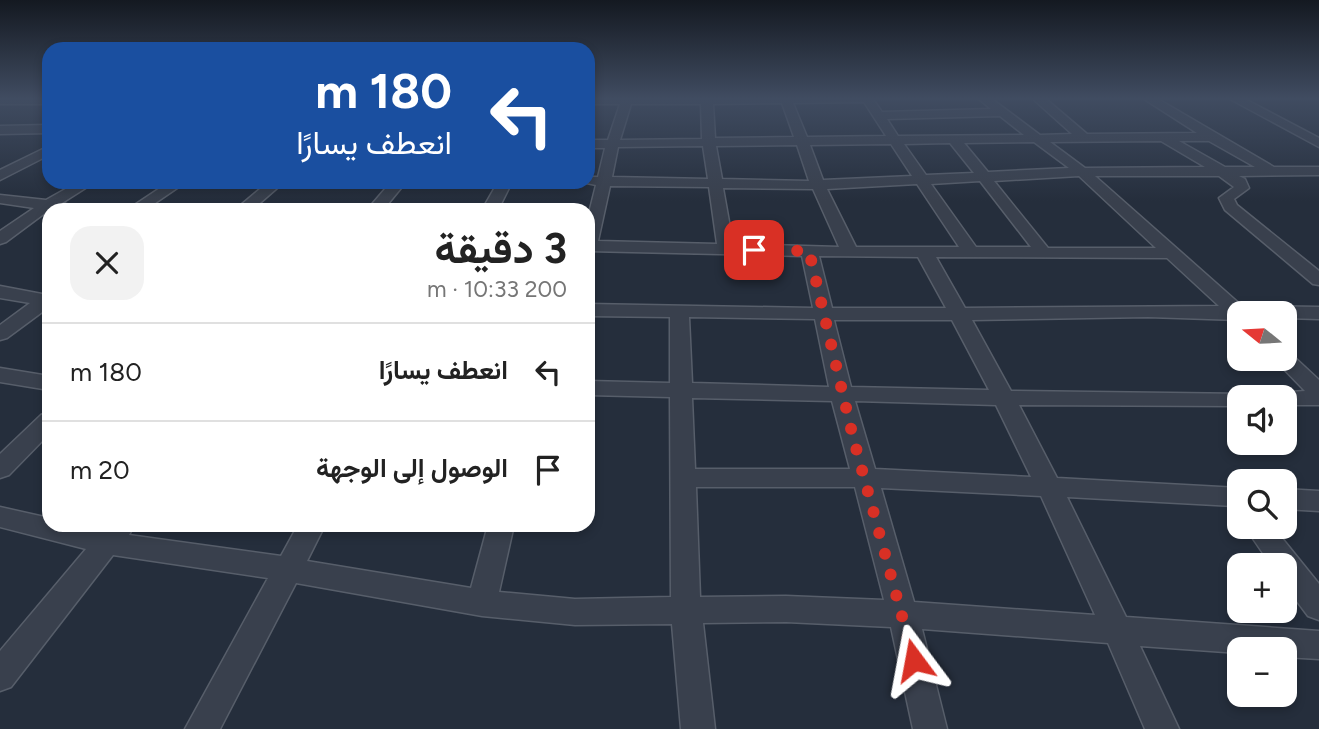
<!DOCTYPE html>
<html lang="ar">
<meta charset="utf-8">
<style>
:root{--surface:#fff;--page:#f2f2f2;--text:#222;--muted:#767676;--line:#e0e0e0}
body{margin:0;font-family:Figtree,Vazirmatn,sans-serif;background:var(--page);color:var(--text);direction:rtl;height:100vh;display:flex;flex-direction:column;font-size:26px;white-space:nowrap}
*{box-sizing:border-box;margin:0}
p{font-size:23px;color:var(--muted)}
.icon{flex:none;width:38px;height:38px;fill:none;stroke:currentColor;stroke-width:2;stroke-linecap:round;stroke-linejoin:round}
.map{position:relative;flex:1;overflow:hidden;direction:ltr}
.details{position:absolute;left:42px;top:203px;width:553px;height:329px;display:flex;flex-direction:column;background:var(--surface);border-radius:21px;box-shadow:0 4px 10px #0003;direction:rtl}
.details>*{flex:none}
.banner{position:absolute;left:42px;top:42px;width:553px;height:147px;border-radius:21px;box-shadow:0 4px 10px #0003;direction:rtl;background:#1a4fa0;color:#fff;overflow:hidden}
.needle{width:46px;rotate:288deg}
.buttons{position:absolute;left:1227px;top:301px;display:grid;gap:14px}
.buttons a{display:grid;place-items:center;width:70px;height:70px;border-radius:14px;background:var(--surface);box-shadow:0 4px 10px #0003;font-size:35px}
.pin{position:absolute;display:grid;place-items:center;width:60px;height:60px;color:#fff;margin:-30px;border-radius:14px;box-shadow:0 4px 10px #0006}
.me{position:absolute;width:77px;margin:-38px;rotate:347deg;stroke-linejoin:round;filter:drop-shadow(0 0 5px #0008)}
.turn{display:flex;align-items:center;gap:24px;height:147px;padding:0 28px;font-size:32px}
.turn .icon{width:91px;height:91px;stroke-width:2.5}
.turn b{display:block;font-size:49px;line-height:60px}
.round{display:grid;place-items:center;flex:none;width:74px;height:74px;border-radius:21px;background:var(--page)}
.summary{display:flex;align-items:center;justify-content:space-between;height:119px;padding:0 28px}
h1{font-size:42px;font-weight:700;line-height:52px}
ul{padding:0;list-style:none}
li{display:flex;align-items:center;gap:21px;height:98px;padding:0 28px;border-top:2px solid var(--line)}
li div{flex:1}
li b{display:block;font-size:26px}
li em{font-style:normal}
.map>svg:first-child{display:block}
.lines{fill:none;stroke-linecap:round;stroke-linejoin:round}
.street-casing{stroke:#575e6a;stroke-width:3}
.street{fill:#39404d;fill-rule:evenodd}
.route{stroke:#d93025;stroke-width:12;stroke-dasharray:0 21.6}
</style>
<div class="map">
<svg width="1319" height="729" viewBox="0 0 1319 729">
<rect width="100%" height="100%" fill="#252e3c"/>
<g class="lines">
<g class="street-casing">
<g id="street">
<rect x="0" y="99" width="49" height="5"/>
<path d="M588,99H873L882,112L991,109L979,99H992L1040,135L1072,134L1033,99H1046L1087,134L1197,133L1144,99H1158L1274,167H1319V175L1239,176L1245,179L1249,188L1234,199L1237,205L1319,271V285L1313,284L1225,210L1219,198L1234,187L1219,176H1095L1242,306L1319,307V319L1284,318V313H1239V320L1148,317L972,320L1011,391L1247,394L1249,397H1239V406L1019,405L1057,478L1239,488V504L1234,506L1067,497L1126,617L1319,631V659L1284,657V649H1239V653L1140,646L1179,729H1145L1108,643L922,629L947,729H913L891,627L786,622L703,623L715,729H681L672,624L575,625L482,616L296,583L220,729H185L268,578L113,555L11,687L0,691V651L86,549L0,527V507L49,518V525H78L101,530L105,525H134L129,535L281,556L298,525H325L307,561L471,588L488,525H514L499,592L575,599L671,597L670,397L588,395V381L670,383V317L588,316V304L813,308L802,256L588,251V217L596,185L582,182H588V177H598L605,148H588V140H608L620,104H588ZM864,102L886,136L807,137L793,103ZM782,103L794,137L715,138L713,104ZM631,104H701L702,139L620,140ZM1000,116L1024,135L898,136L887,119ZM1161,141L1205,167L1085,168L1050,142ZM1179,141H1209L1255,167H1225ZM1034,142L1069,168L988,172L964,143ZM950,143L974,173L926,175L904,144ZM891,144L912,176L823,180L810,145ZM797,145L809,181L722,179L716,146ZM703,146L708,179L612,177L618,147ZM1079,176L1156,248H1048L994,181ZM980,181L1031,247H976L931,184ZM917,184L959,247H856L827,189ZM610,186L709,187L717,244L598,241ZM723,188L813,189L839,247L733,244ZM819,256L918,257L946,308H832ZM936,257L1167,258L1219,306L965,308ZM689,317L815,319L829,387L692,383ZM834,320H952L989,390L851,387ZM692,398L832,401L850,469H695ZM855,401L996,405L1031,477L875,469ZM696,487H855L884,600L786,596L700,597ZM881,488L1041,496L1095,615L914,602Z"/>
<polygon points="1230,99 1245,99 1319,138 1319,147"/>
<polygon points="49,125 49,133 0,134 0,126"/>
<polygon points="49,146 49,155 0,180 0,170"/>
<polygon points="78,182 95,182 62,203 77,207 80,210 49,210 6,242 0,244 0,231 34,208 0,203 0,195 46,200"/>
<polygon points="169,182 186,182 145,210 127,210"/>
<polygon points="268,182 284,182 252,210 235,210"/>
<polygon points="391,182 406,182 383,210 367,210"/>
<polygon points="498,182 512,182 498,210 482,210"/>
<polygon points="0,286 42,294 49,292 49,307 7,338 0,340 0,325 30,303 0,298"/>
<polygon points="1284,352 1291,354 1319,380 1319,405 1284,405 1284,397 1273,397 1276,393 1305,391 1274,359 1284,359"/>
<polygon points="0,368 49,376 49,390 0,382"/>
<polygon points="49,412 49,434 9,475 0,478 0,454 41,415"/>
<polygon points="1284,489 1319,491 1319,511 1284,509"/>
<polygon points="1245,527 1273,527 1319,584 1319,620 1308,616 1284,584 1284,565 1271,565"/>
</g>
</g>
<use href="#street" class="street"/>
</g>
<linearGradient id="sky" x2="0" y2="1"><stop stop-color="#141921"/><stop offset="0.49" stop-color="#404c61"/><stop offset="1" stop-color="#404c61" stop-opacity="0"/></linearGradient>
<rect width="1319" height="201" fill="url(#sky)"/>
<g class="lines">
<polyline class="route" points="754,250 809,251 853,437 914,660"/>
</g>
</svg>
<div class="buttons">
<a><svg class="needle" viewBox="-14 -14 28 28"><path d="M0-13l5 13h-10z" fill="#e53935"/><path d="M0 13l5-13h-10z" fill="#767676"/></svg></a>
<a><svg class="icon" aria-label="sound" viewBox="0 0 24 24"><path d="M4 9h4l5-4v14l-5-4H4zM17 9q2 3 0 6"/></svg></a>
<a><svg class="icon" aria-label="search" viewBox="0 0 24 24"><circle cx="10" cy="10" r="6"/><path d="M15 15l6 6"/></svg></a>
<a>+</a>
<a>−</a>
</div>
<div class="pin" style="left:754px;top:250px;background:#d93025"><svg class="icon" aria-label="arrive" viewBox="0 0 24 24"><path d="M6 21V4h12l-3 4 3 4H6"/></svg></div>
<svg class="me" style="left:914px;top:660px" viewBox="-20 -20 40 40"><path d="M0-17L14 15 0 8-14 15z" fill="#d93025" stroke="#fff" stroke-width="4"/></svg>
<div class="banner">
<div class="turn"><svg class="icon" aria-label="left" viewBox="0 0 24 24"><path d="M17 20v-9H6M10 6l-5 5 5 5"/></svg><div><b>180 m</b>انعطف يسارًا</div></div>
</div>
<section class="details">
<div class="summary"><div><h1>3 دقيقة</h1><p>200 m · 10:33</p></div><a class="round"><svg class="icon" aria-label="close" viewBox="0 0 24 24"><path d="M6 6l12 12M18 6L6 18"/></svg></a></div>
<ul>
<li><svg class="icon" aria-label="left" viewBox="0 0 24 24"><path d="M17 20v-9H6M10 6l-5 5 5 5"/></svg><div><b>انعطف يسارًا</b></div><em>180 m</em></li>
<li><svg class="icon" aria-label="arrive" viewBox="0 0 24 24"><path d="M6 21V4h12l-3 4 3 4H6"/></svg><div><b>الوصول إلى الوجهة</b></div><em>20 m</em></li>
</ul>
</section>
</div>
